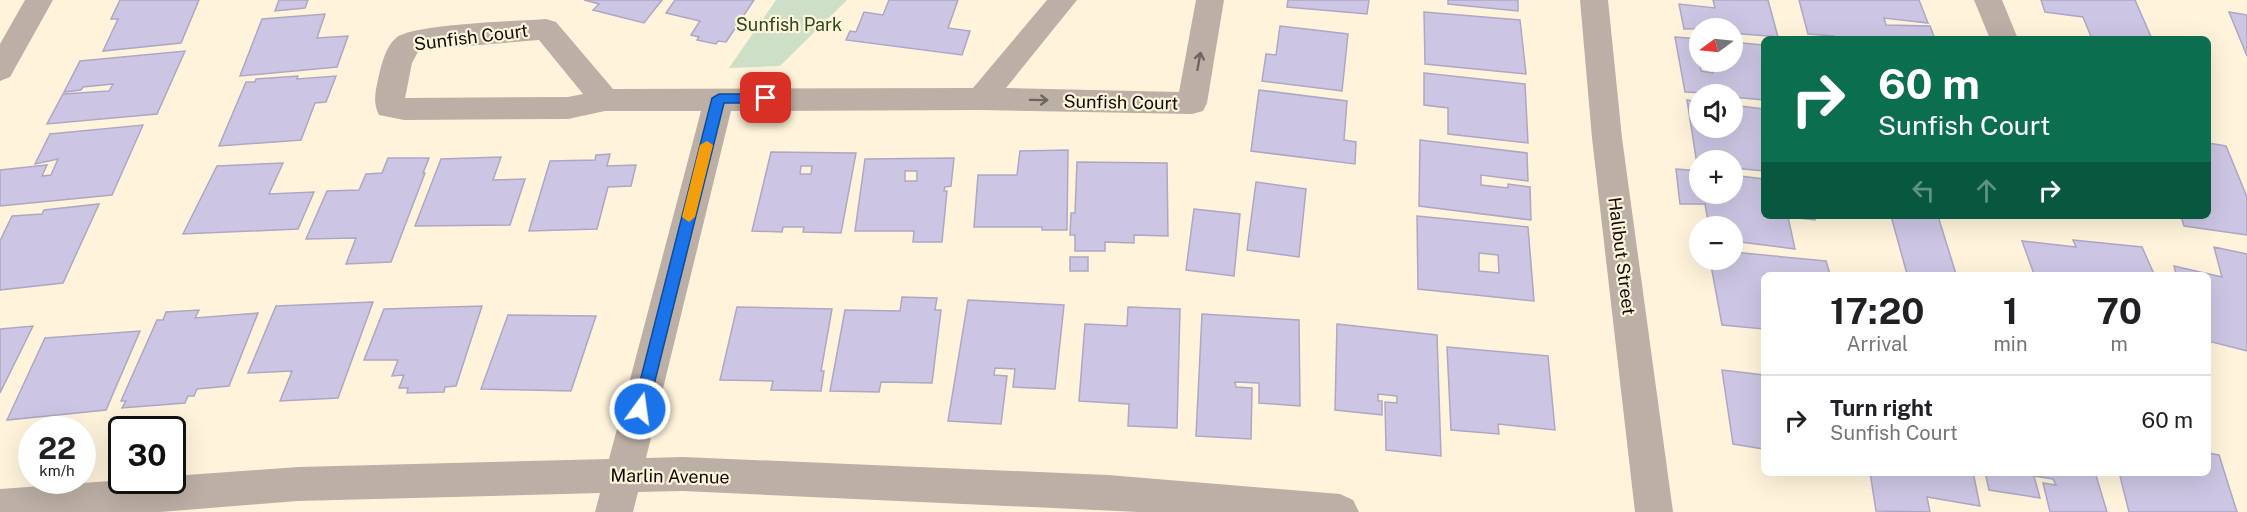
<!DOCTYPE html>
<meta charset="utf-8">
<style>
:root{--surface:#fff;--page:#f2f2f2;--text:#202124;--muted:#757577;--line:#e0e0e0}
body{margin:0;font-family:"Public Sans",sans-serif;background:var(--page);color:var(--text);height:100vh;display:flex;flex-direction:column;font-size:22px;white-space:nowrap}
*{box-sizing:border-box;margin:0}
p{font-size:20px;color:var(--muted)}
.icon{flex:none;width:33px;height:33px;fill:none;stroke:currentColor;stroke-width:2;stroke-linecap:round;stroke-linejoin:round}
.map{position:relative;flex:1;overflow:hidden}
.details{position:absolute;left:1761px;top:272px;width:450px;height:204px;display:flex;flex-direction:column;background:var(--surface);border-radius:9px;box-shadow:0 6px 24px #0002}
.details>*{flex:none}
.guide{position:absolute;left:1761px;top:36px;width:450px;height:183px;border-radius:9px;box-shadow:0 6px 24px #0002;background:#0b6e4f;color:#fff;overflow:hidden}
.needle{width:39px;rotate:255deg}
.controls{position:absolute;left:1689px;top:18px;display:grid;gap:12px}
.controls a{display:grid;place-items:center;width:54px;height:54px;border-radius:50%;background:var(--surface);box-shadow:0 6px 24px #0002;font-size:30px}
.speed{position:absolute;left:18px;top:416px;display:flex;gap:12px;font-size:30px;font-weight:700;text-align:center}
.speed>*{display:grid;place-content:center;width:78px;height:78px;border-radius:50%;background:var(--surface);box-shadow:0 6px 24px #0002;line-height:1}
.speed small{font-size:15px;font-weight:400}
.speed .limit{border:3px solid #111;border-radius:9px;background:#fff;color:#111}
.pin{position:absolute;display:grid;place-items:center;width:51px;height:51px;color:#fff;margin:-26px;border-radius:12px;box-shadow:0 3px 9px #0006}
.me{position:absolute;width:66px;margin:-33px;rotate:14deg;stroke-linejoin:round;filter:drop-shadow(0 0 4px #0008)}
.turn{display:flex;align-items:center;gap:21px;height:126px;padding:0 18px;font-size:27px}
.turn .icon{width:78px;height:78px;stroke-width:2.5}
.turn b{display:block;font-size:42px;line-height:51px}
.lanes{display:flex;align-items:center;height:57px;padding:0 18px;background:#0003;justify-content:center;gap:30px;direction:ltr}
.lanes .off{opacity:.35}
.eta{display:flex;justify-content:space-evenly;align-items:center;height:102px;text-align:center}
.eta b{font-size:36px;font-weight:700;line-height:42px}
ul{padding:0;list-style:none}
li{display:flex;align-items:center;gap:18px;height:90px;padding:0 18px;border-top:2px solid var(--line)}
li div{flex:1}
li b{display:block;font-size:22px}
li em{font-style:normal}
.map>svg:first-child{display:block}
.green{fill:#cde0c7}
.building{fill:#ccc6e4;stroke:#ada7c4;stroke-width:1.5;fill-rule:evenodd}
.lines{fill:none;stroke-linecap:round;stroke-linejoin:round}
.street{fill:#bcafa5;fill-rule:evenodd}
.oneway{stroke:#6f655c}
.route{fill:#1a73e8;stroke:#114b97;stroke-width:1.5}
.slow{fill:#f59e0b}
.labels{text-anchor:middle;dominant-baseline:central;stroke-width:4.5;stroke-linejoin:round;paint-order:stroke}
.park-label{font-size:18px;fill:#2b4a20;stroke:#fff4db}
.street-label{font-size:18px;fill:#100b03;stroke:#fff4db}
</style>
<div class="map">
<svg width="2247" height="512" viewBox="0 0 2247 512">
<rect width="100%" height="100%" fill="#fff4db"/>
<polygon class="green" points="776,0 847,0 780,66 729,68"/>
<g class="building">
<polygon points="120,0 199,0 181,43 103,51 118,19 111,19"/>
<polygon points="279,0 308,0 305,8 275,11"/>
<polygon points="584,0 662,0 644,23 593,10 599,4"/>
<polygon points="675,0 754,0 726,42 718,41 716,44 697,40 699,37 691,35 700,21 666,13"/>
<polygon points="889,0 958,0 948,28 970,31 962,55 846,40 850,31 856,32 864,12 883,15"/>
<polygon points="1288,0 1369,0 1367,14 1287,7"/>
<polygon points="1448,0 1518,0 1518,11 1448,4"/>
<polygon points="1713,0 1768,0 1778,37 1732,33 1732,28 1684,29 1679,4 1715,8"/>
<polygon points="1799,0 1919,0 1928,23 1884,18 1886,25 1930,26 1935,39 1835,39 1834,36 1808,34"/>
<polygon points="2041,0 2135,0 2152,39 2092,39 2083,17 2045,12"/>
<polygon points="1424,12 1520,20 1526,74 1425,64"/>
<polygon points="2229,12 2247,15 2247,56"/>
<polygon points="325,14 317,38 348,36 337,67 240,76 262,19"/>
<polygon points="1280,26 1348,34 1342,91 1262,81 1266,54 1276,55"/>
<path d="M1675,37L1700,39V62H1732V42L1763,45L1764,100L1732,97V94L1685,92ZM1700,64L1711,65L1713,73L1701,71Z"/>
<polygon points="185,51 157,114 47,124 63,94 109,91 113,84 83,87 81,90 64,92 80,61"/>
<polygon points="1424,73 1525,84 1528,143 1448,134 1448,108 1424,105"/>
<polygon points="298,76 297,79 336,76 326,102 315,103 301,140 219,146 246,82 255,82 256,79"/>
<polygon points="1259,90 1347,101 1344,140 1356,142 1355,164 1251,151"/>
<polygon points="1687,100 1700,102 1700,128 1732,128 1732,105 1764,109 1764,171 1732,168 1732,160 1700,160 1700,165 1697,164"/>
<polygon points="143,125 112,195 0,206 0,170 47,165 42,176 51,175 58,159 35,164 50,134"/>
<polygon points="1420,140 1527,153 1528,181 1481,175 1481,185 1508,188 1508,184 1530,187 1531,220 1419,206"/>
<polygon points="2208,143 2226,146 2247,197 2247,235 2184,226 2181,216 2208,216"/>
<polygon points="1068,150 1067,230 1042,230 1042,227 974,227 978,175 1017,175 1020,151"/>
<path d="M771,152L856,153L841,233L803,232L804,227H783L782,232L752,231ZM801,166H812L811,174H800Z"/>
<polygon points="610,154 607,166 636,165 631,186 608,187 597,229 529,231 550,161 595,160 596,155"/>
<polygon points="501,157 493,180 525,179 510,225 415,226 441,159"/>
<polygon points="388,158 429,158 423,173 425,173 391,262 346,264 356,238 306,239 327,191 359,190 366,174 382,173"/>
<path d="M954,158L951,186L945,187L944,191H947L942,242H913L914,231H855L865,159ZM905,171H917V181H905Z"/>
<polygon points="1077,162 1167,163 1168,236 1134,235 1134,243 1105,242 1105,251 1075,251 1075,235 1070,235 1071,213 1075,213"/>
<polygon points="283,163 269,194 314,192 298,229 183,234 217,166"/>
<polygon points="1676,169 1700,171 1700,194 1732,194 1732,175 1764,179 1764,216 1814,216 1815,220 1788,217 1795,249 1732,241 1732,226 1709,226 1705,204 1680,204"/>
<polygon points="1256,182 1306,189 1299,257 1247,250"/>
<polygon points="99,204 63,283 0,290 0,241 12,216 42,214 44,210"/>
<polygon points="1194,209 1240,214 1234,276 1186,270"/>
<path d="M1417,216L1528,227L1534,301L1418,289ZM1479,253L1498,255L1499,273L1479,271Z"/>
<polygon points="1891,216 1938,216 1956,274 1907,274"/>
<polygon points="2073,240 2142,247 2154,274 2034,274 2022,241 2076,247"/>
<polygon points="2214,247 2247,254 2247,351 2208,341 2208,274 2176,274 2174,266 2222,277"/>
<polygon points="1732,252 1826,261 1830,274 1764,274 1764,329 1722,325 1710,260 1732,260"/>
<rect x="1070" y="257" width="18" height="14"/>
<polygon points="902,297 937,298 935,310 941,310 932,383 881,382 879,392 830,391 845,310 900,311"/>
<polygon points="968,300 1064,305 1055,389 1013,387 1015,369 995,368 994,375 1007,376 1001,424 948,421"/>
<polygon points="373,302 338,398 280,401 292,371 248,373 276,306"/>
<polygon points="482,306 456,386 445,387 444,392 407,393 408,388 399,388 404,375 392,376 398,360 364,360 384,309"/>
<polygon points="737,307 832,309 821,371 824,371 821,391 771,390 773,381 720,380"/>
<polygon points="1128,307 1180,309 1177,428 1128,426 1129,404 1079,401 1085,324 1127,326"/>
<polygon points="199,310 195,318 258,313 229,386 197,389 194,396 188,396 185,403 122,408 126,401 121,401 157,320 163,320 166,312"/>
<polygon points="1202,314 1299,320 1300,406 1259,403 1259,383 1235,382 1236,387 1252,388 1251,439 1196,436"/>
<polygon points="508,315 596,316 571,391 481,389"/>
<polygon points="1337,324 1437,335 1441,456 1386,450 1385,402 1397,403 1397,396 1378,394 1378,401 1382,401 1382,415 1335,410"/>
<polygon points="33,326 0,393 0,329"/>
<polygon points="140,331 106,410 7,420 45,338"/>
<polygon points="1447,347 1548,356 1555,430 1498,424 1499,434 1451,430"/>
<polygon points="1722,370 1764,375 1764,449 1733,444"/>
<polygon points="2208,453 2219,455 2237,512 2129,512 2119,472 2208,472"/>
<polygon points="1870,472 1973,472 1980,506 1927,497 1930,512 1876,511"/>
<polygon points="1985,472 2095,472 2107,512 2050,512 2043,483 2056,485 2053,479 2034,476 2040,498 1989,490"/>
</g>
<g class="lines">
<g class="street">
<polygon points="25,0 53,0 10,77 0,81 0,44"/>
<path d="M1047,0H1077L1006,88L1179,92L1196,0H1224L1207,103L1203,111L1192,114L981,110L731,111L646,458L683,457L1108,475L1340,494L1353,500L1359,512H1139L683,491L638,492L633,512H595L600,493L298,501L160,512H0V489L124,480H172V476L298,467L609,459L701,111H605L568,119L404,120L379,115C372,102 376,89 379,75C382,63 386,46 396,38C411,24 520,21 546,19L556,22L613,89L973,88ZM539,40L583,94L568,97L405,98L412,63L419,50Z"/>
<polygon points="1580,0 1608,0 1622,138 1673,512 1635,512 1592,138"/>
<polygon points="1974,0 2002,0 2018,39 1990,39"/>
</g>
</g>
<defs><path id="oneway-shaft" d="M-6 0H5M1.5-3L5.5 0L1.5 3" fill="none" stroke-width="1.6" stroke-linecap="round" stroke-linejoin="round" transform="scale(1.5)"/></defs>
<g class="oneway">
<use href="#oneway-shaft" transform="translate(1199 61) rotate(-80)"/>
<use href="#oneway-shaft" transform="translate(1039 100) rotate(1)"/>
</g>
<polygon class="route" points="719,94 766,94 773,98 766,103 724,103 648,409 645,414 640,416 635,414 633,409 712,98"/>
<polygon class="slow" points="707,141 713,145 695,217 689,222 682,217 700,145"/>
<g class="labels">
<g class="park-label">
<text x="789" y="24">Sunfish Park</text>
</g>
<g class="street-label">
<text transform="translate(471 37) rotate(-7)">Sunfish Court</text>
<text transform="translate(1121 102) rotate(1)">Sunfish Court</text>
<text transform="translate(1622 256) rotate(83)">Halibut Street</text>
<text transform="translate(670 476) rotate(1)">Marlin Avenue</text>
</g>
</g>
</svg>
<div class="controls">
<a><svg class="needle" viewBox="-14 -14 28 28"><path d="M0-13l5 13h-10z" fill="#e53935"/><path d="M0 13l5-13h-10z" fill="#757577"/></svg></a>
<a><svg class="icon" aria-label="sound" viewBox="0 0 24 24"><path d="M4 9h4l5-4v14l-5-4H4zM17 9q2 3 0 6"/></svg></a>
<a>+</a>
<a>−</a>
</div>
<div class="speed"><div>22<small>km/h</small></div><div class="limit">30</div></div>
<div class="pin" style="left:766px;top:98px;background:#d93025"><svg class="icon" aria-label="arrive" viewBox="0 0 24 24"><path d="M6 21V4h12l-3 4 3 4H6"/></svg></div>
<svg class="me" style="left:640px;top:409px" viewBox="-20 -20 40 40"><circle r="17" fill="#1a73e8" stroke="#fff" stroke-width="3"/><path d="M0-11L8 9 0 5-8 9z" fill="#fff"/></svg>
<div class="guide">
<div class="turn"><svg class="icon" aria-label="right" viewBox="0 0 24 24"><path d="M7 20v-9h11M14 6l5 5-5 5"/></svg><div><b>60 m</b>Sunfish Court</div></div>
<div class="lanes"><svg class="icon off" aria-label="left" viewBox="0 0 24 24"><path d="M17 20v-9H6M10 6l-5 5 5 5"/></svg><svg class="icon off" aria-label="ahead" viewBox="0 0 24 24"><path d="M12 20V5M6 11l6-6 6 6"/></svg><svg class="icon" aria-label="right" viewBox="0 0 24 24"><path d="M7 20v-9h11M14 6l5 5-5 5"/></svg></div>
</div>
<section class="details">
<div class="eta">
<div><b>17:20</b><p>Arrival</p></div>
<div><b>1</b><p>min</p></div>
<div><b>70</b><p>m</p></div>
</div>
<ul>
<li><svg class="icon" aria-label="right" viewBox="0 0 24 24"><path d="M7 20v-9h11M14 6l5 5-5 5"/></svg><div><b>Turn right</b><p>Sunfish Court</p></div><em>60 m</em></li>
</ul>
</section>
</div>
